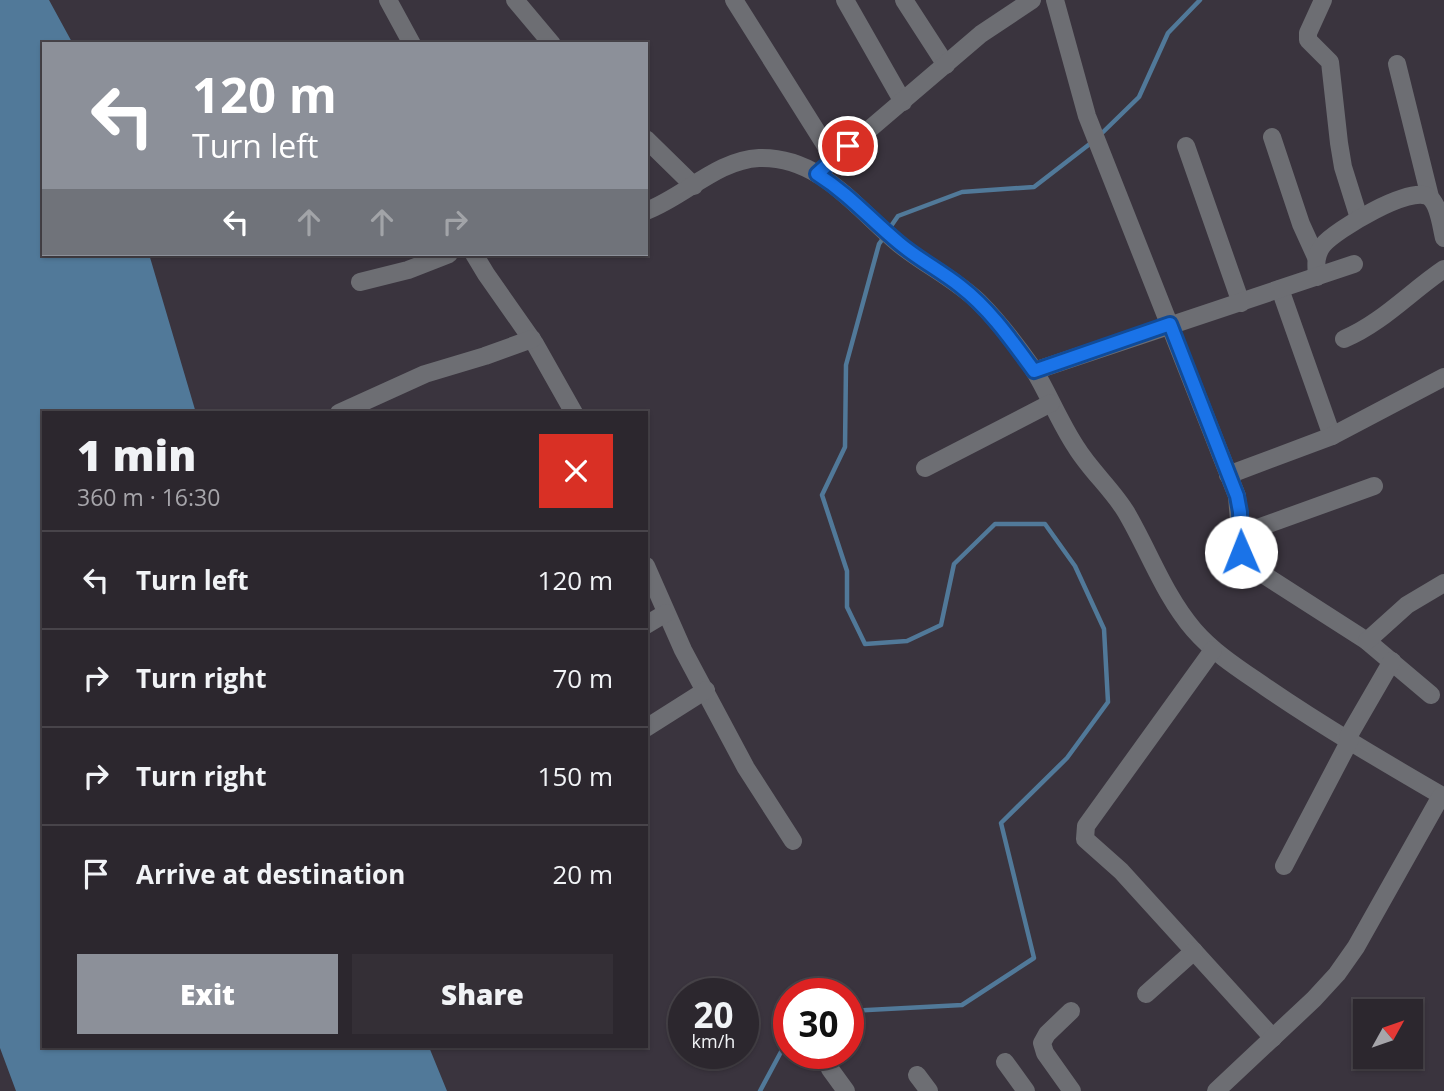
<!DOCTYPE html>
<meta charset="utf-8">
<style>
:root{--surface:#2c272e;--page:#342f36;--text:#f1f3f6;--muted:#a6a5aa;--line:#48444a;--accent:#8c9099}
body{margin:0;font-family:"Open Sans",sans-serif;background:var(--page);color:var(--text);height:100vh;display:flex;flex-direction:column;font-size:26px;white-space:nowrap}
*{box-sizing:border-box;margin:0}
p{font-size:23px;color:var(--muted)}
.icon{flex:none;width:38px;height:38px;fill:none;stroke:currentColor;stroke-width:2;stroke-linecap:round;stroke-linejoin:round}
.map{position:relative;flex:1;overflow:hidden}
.side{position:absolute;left:42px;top:411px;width:606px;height:637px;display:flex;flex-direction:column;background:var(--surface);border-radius:0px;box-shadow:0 2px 5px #0004,0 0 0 2px var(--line)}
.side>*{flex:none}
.guide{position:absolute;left:42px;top:42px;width:606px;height:214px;border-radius:0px;box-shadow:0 2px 5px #0004,0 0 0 2px var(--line);background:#8c9099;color:#fff;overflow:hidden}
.needle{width:46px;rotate:50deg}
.fabs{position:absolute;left:1353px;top:999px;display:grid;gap:14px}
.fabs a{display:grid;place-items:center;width:70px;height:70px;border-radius:0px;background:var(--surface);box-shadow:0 2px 5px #0004,0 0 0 2px var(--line);font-size:35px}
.speed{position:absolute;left:668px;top:978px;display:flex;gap:14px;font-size:35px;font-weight:700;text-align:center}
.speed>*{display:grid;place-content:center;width:91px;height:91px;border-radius:50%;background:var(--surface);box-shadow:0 2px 5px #0004,0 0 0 2px var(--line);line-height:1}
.speed small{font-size:18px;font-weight:400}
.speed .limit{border:10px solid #d22;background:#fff;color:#111}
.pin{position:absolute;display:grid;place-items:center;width:60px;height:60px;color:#fff;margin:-30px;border:4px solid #fff;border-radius:50%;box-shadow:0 2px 7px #0007}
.me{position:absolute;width:77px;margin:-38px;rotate:359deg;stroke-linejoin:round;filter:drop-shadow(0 0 5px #0008)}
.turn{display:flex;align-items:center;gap:24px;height:147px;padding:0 35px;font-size:32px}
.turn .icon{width:91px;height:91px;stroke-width:2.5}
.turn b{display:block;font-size:49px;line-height:60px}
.lanes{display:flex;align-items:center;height:66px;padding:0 35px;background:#0003;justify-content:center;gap:35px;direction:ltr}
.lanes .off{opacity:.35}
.round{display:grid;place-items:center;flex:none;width:74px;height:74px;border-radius:0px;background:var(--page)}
.summary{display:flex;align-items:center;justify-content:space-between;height:119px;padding:0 35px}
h1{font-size:42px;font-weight:800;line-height:52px}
.cta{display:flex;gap:14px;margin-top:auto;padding:14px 35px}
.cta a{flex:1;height:80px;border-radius:0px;background:var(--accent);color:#fff;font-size:28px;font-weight:800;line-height:80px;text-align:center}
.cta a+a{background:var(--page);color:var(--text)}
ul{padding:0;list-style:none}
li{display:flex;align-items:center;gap:21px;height:98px;padding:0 35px;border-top:2px solid var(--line)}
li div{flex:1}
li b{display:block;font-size:26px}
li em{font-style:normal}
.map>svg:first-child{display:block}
.water{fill:#517999}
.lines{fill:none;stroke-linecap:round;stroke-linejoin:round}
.stream{stroke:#517999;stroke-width:4.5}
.minor{stroke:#6d6e73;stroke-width:18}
.route-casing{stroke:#114b97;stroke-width:18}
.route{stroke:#1a73e8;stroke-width:12}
</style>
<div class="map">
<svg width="1444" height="1091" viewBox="0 0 1444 1091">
<rect width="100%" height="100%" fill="#3a343e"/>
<polygon class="water" points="0,0 49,0 73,44 44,44 44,254 149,254 196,413 44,413 44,1046 429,1047 447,1091 16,1091 0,1048"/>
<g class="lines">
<g class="stream">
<polyline points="1100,135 1139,97 1168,33 1200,0"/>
<polyline points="889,229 898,216 962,192 1034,187 1091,143"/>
<polyline points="849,1011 962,1005 1034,958 1001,823 1067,758 1108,702 1104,629 1075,566 1045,524 995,524 954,564 941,625 907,641 865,644 847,607 847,571 822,495 845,447 846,365 879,244 884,237"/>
<polyline points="760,1091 789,1037"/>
</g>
<g class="minor">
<polyline points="388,0 412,44"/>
<polyline points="515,0 552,44"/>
<polyline points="734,0 834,159"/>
<polyline points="845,0 903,102"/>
<polyline points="904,0 946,65"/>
<polyline points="1055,0 1087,116 1237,496 1242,558 1247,564 1367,641 1431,695"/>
<polyline points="1323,0 1308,33 1308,40 1330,62 1339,143 1343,167 1359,218"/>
<polyline points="1397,64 1430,197"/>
<polyline points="1272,137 1301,224 1316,257"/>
<polyline points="646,139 694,186"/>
<polyline points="1186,146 1241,303"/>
<polyline points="817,174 981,34 1032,0"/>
<path d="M646,211C684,197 717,160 759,158C821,156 856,209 899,244C925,265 955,279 979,302C999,322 1018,347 1034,370C1049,395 1060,423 1076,447C1090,470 1112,489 1126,512C1149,551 1164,595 1194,630C1215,654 1241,670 1267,688C1324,727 1384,762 1444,797"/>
<polyline points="474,254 486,274 535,344 574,413"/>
<path d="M1317,277C1316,265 1315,255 1323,245C1335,230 1412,184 1429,197C1439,204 1441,226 1444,238"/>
<polyline points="360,282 408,270 449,254"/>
<polyline points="1280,289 1332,436"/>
<path d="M1344,339C1382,323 1410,292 1444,269"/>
<polyline points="1034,371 1354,264"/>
<polyline points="339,413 425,374 485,356 532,339"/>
<polyline points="925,468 1051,403"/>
<polyline points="1228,475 1332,436 1444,377"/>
<polyline points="1241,534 1374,486"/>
<polyline points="646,566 683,650 746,768 793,841"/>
<polyline points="646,625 666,613"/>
<polyline points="1367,641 1407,605 1444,583"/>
<polyline points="1213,650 1086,826 1085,839 1121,871 1273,1038"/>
<polyline points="646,728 706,690"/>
<polyline points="1284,866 1350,740 1348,737 1392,661"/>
<polyline points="1146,994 1194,951"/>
<polyline points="1071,1011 1047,1034 1042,1043 1045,1053 1072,1091"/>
<polyline points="1005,1062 1026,1091"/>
<polyline points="830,1069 846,1091"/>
<polyline points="917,1075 929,1091"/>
<polyline points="1216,1091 1314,999 1337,974 1356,947 1441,796"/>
</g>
</g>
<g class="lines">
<g class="route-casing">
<path id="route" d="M848,146L817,174C850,195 870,219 899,243C918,259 941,271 960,286C990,309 1012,341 1034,371L1170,324L1237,496L1240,512L1241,552"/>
</g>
<use href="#route" class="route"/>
</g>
</svg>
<div class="fabs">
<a><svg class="needle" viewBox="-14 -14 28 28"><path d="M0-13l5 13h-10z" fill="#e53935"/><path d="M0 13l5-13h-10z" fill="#a6a5aa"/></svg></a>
</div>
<div class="speed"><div>20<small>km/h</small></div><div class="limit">30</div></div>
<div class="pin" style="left:848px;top:146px;background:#d93025"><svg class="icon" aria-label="arrive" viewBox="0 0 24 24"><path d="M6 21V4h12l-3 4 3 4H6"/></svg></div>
<svg class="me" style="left:1241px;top:552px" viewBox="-20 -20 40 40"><circle r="19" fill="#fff"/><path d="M0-13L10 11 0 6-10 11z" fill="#1a73e8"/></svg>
<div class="guide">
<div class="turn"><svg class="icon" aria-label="left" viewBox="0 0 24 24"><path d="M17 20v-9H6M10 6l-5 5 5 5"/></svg><div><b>120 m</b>Turn left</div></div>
<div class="lanes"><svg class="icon" aria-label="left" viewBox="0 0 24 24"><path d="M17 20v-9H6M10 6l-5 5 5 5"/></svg><svg class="icon off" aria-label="ahead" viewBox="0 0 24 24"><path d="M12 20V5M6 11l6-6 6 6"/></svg><svg class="icon off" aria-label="ahead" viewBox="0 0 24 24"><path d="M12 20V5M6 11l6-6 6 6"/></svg><svg class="icon off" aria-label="right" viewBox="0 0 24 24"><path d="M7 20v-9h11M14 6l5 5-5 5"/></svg></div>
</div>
<section class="side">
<div class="summary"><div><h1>1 min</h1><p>360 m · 16:30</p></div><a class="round" style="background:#d93025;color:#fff"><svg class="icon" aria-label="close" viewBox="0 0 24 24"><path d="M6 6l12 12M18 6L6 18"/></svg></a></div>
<ul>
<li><svg class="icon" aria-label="left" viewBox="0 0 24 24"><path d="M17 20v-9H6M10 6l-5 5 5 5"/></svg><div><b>Turn left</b></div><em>120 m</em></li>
<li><svg class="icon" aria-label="right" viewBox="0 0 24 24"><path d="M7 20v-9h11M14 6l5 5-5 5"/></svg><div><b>Turn right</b></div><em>70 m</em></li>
<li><svg class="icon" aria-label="right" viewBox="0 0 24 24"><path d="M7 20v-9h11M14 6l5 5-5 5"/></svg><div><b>Turn right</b></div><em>150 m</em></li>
<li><svg class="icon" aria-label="arrive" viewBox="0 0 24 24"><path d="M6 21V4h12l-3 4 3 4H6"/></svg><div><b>Arrive at destination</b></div><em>20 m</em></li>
</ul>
<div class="cta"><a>Exit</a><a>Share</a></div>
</section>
</div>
